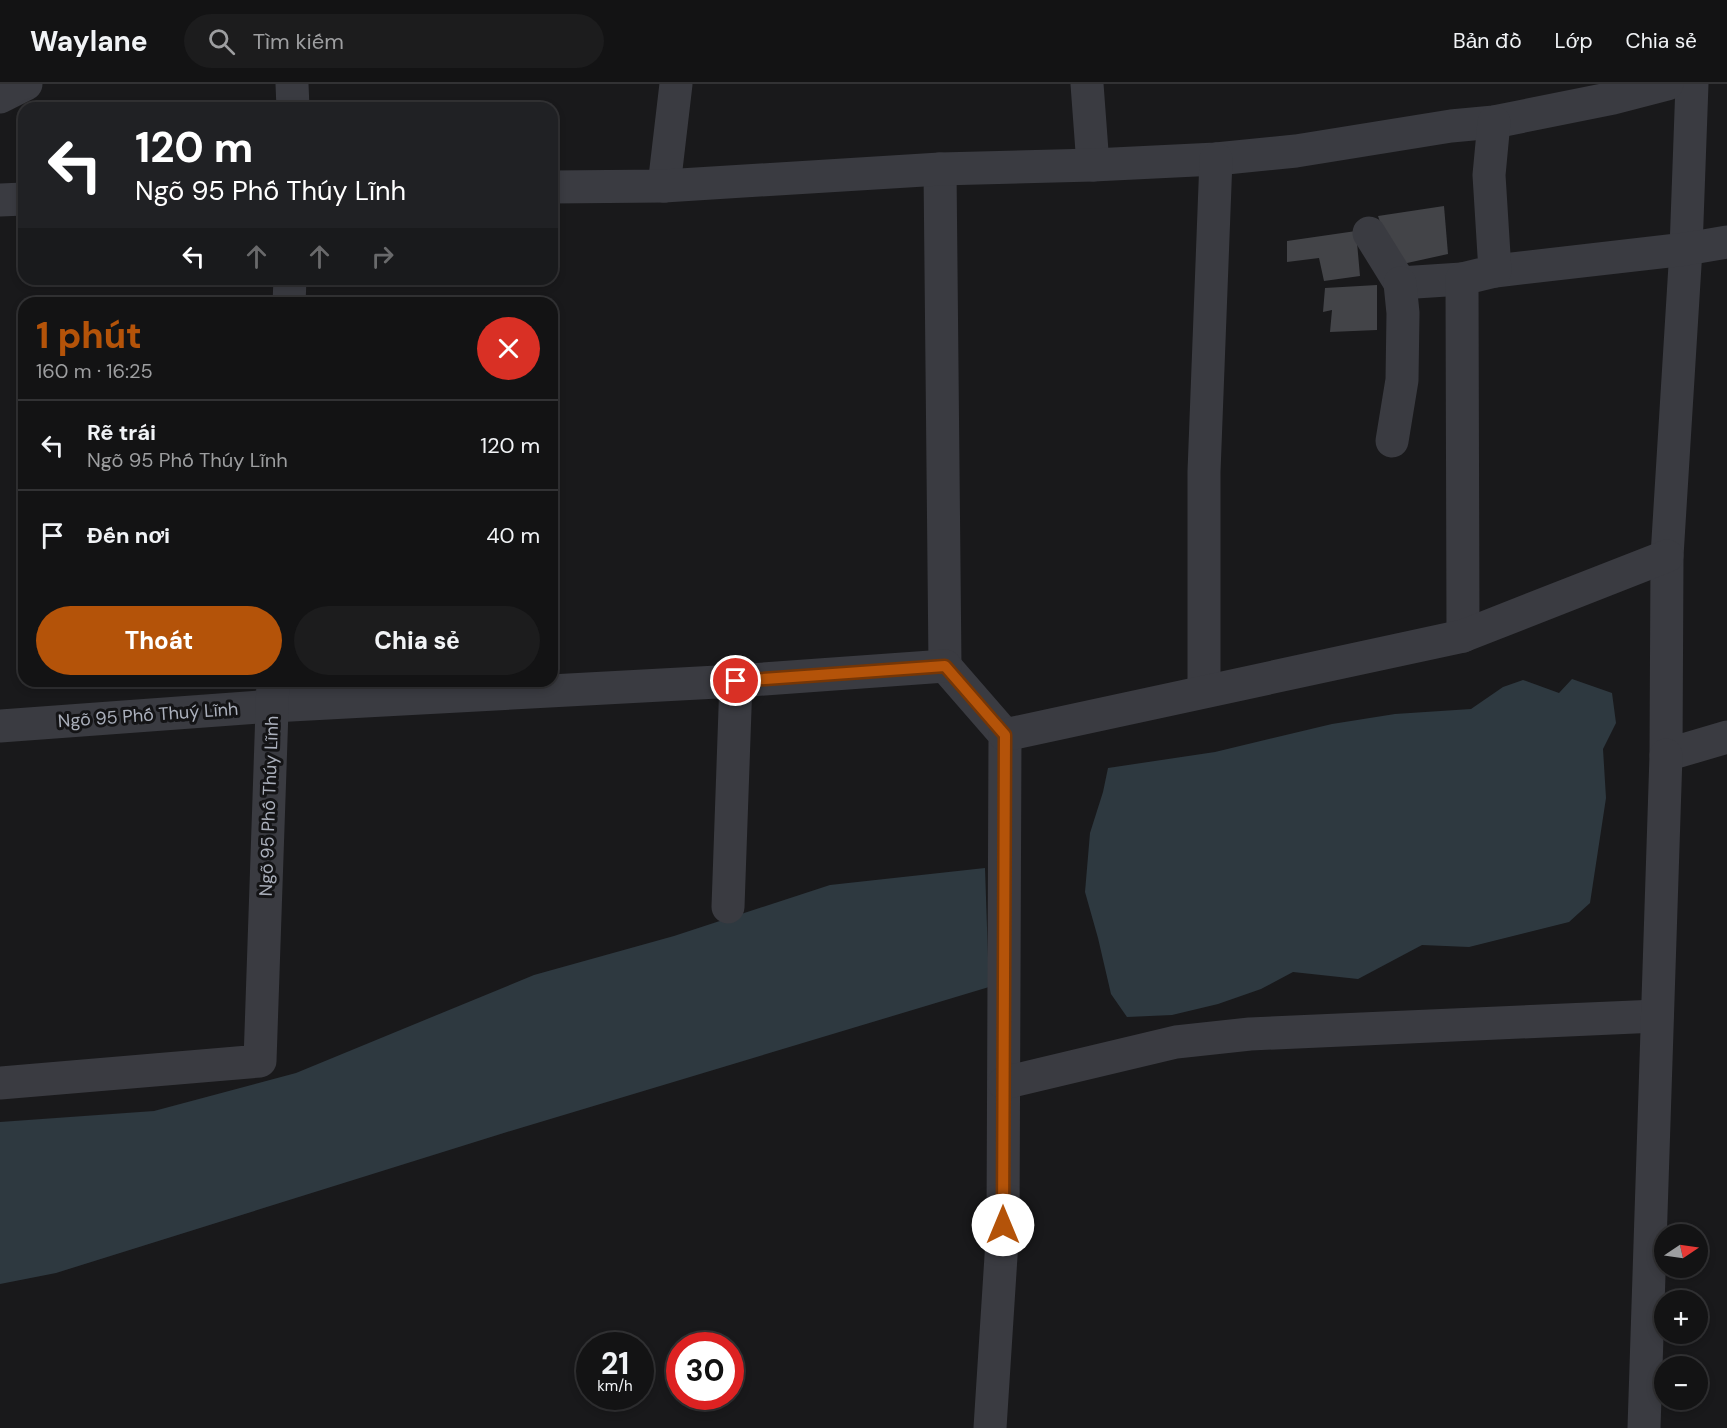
<!DOCTYPE html>
<html lang="vi">
<meta charset="utf-8">
<style>
:root{--surface:#131314;--page:#1c1c1d;--text:#f1f3f6;--muted:#9d9ea0;--line:#323234;--accent:#b45309}
body{margin:0;font-family:"DM Sans",sans-serif;background:var(--page);color:var(--text);height:100vh;display:flex;flex-direction:column;font-size:22px;white-space:nowrap}
*{box-sizing:border-box;margin:0}
p{font-size:20px;color:var(--muted)}
.icon{flex:none;width:33px;height:33px;fill:none;stroke:currentColor;stroke-width:2;stroke-linecap:round;stroke-linejoin:round}
.map{position:relative;flex:1;overflow:hidden}
.drawer{position:absolute;left:18px;top:213px;width:540px;height:390px;display:flex;flex-direction:column;background:var(--surface);border-radius:18px;box-shadow:0 3px 9px #0003,0 0 0 2px var(--line)}
.drawer>*{flex:none}
.guide{position:absolute;left:18px;top:18px;width:540px;height:183px;border-radius:18px;box-shadow:0 3px 9px #0003,0 0 0 2px var(--line);background:#202124;color:#fff;overflow:hidden}
.needle{width:39px;rotate:77deg}
.controls{position:absolute;left:1654px;top:1140px;display:grid;gap:12px}
.controls a{display:grid;place-items:center;width:54px;height:54px;border-radius:50%;background:var(--surface);box-shadow:0 3px 9px #0003,0 0 0 2px var(--line);font-size:30px}
.speed{position:absolute;left:576px;top:1248px;display:flex;gap:12px;font-size:30px;font-weight:700;text-align:center}
.speed>*{display:grid;place-content:center;width:78px;height:78px;border-radius:50%;background:var(--surface);box-shadow:0 3px 9px #0003,0 0 0 2px var(--line);line-height:1}
.speed small{font-size:15px;font-weight:400}
.speed .limit{border:9px solid #d22;background:#fff;color:#111}
.pin{position:absolute;display:grid;place-items:center;width:51px;height:51px;color:#fff;margin:-26px;border:3px solid #fff;border-radius:50%;box-shadow:0 2px 6px #0007}
.me{position:absolute;width:66px;margin:-33px;rotate:0deg;stroke-linejoin:round;filter:drop-shadow(0 0 4px #0008)}
.turn{display:flex;align-items:center;gap:21px;height:126px;padding:0 18px;font-size:27px}
.turn .icon{width:78px;height:78px;stroke-width:2.5}
.turn b{display:block;font-size:42px;line-height:51px}
.lanes{display:flex;align-items:center;height:57px;padding:0 18px;background:#0003;justify-content:center;gap:30px;direction:ltr}
.lanes .off{opacity:.35}
.round{display:grid;place-items:center;flex:none;width:63px;height:63px;border-radius:32px;background:var(--page)}
.headline{display:flex;align-items:center;justify-content:space-between;height:102px;padding:0 18px}
h1{font-size:36px;font-weight:800;line-height:45px;color:var(--accent)}
.button{display:flex;gap:12px;margin-top:auto;padding:12px 18px}
.button a{flex:1;height:69px;border-radius:36px;background:var(--accent);color:#fff;font-size:24px;font-weight:800;line-height:69px;text-align:center}
.button a+a{background:var(--page);color:var(--text)}
ul{padding:0;list-style:none}
li{display:flex;align-items:center;gap:18px;height:90px;padding:0 18px;border-top:2px solid var(--line)}
li div{flex:1}
li b{display:block;font-size:22px}
li em{font-style:normal}
header{display:flex;align-items:center;gap:36px;box-sizing:border-box;height:84px;padding:0 30px;background:var(--surface);border-bottom:2px solid var(--line)}
header strong{font-size:28px}
nav{display:flex;gap:33px;margin-inline-start:auto;font-size:21px}
.search{width:420px;height:54px;background:var(--page);display:flex;align-items:center;gap:15px;box-sizing:border-box;padding:0 21px;border-radius:33px;color:var(--muted);font-size:22px}
.map>svg:first-child{display:block}
.water{fill:#2e3940}
.building{fill:#434448}
.lines{fill:none;stroke-linecap:round;stroke-linejoin:round}
.minor{stroke:#3a3b41;stroke-width:33}
.route-casing{stroke:#753606;stroke-width:15}
.route{stroke:#b45309;stroke-width:10}
.labels{text-anchor:middle;dominant-baseline:central;stroke-width:6;stroke-linejoin:round;paint-order:stroke}
.street-label{font-size:18px;fill:#abb0bc;stroke:#141416}
</style>
<header>
<strong>Waylane</strong>
<div class="search"><svg class="icon" aria-label="search" viewBox="0 0 24 24"><circle cx="10" cy="10" r="6"/><path d="M15 15l6 6"/></svg>Tìm kiếm</div>
<nav><a>Bản đồ</a><a>Lớp</a><a>Chia sẻ</a></nav>
</header>
<div class="map">
<svg width="1727" height="1344" viewBox="0 0 1727 1344">
<rect width="100%" height="100%" fill="#19191b"/>
<g class="water">
<polygon points="1572,595 1612,609 1616,639 1603,665 1606,714 1590,819 1569,838 1469,863 1422,861 1358,895 1293,888 1261,905 1218,920 1172,931 1127,933 1111,910 1098,854 1085,808 1090,749 1103,708 1108,684 1215,668 1332,640 1395,630 1471,625 1503,603 1523,596 1559,609"/>
<polygon points="985,784 989,903 507,1048 56,1189 0,1200 0,1038 154,1027 296,989 534,891 674,852 830,801"/>
</g>
<g class="building">
<polygon points="1444,122 1448,170 1398,181 1388,161 1378,132"/>
<polygon points="1356,147 1360,192 1324,197 1319,174 1287,178 1287,157"/>
<polygon points="1377,201 1377,246 1330,248 1332,226 1323,228 1325,204"/>
</g>
<g class="lines">
<g class="minor">
<polyline points="292,0 293,24"/>
<polyline points="1087,0 1093,81"/>
<polyline points="1692,0 1686,165 1667,472 1666,671 1727,653"/>
<polyline points="0,13 26,0"/>
<polyline points="940,85 945,582"/>
<polyline points="664,102 676,0"/>
<polyline points="552,103 664,102 940,85 1093,81 1216,75 1296,67 1451,42 1494,38 1613,14 1667,0"/>
<polyline points="0,116 24,115"/>
<polyline points="1369,149 1400,199 1462,195"/>
<polyline points="1495,187 1686,165 1727,158"/>
<polyline points="289,219 290,195"/>
<polyline points="1392,357 1402,296 1403,229 1400,199"/>
<polyline points="1463,552 1462,195 1495,187 1489,91 1494,38"/>
<polyline points="945,582 1005,651 1003,1141 990,1344"/>
<polyline points="1204,607 1204,388 1216,75"/>
<polyline points="0,642 272,622 736,597 945,582"/>
<polyline points="1005,651 1463,552 1667,472"/>
<polyline points="728,823 736,597"/>
<polyline points="0,999 260,977 273,597"/>
<polyline points="1004,999 1176,958 1250,950 1657,932"/>
<polyline points="1644,1344 1666,671"/>
</g>
</g>
<g class="lines">
<g class="route-casing">
<polyline id="route" points="736,597 945,582 1005,651 1003,1141"/>
</g>
<use href="#route" class="route"/>
</g>
<g class="labels">
<g class="street-label">
<text transform="translate(148 631) rotate(-4)">Ngõ 95 Phố Thuý Lĩnh</text>
<text transform="translate(269 722) rotate(-88)">Ngõ 95 Phố Thúy Lĩnh</text>
</g>
</g>
</svg>
<div class="controls">
<a><svg class="needle" viewBox="-14 -14 28 28"><path d="M0-13l5 13h-10z" fill="#e53935"/><path d="M0 13l5-13h-10z" fill="#9d9ea0"/></svg></a>
<a>+</a>
<a>−</a>
</div>
<div class="speed"><div>21<small>km/h</small></div><div class="limit">30</div></div>
<div class="pin" style="left:736px;top:597px;background:#d93025"><svg class="icon" aria-label="arrive" viewBox="0 0 24 24"><path d="M6 21V4h12l-3 4 3 4H6"/></svg></div>
<svg class="me" style="left:1003px;top:1141px" viewBox="-20 -20 40 40"><circle r="19" fill="#fff"/><path d="M0-13L10 11 0 6-10 11z" fill="#b45309"/></svg>
<div class="guide">
<div class="turn"><svg class="icon" aria-label="left" viewBox="0 0 24 24"><path d="M17 20v-9H6M10 6l-5 5 5 5"/></svg><div><b>120 m</b>Ngõ 95 Phố Thúy Lĩnh</div></div>
<div class="lanes"><svg class="icon" aria-label="left" viewBox="0 0 24 24"><path d="M17 20v-9H6M10 6l-5 5 5 5"/></svg><svg class="icon off" aria-label="ahead" viewBox="0 0 24 24"><path d="M12 20V5M6 11l6-6 6 6"/></svg><svg class="icon off" aria-label="ahead" viewBox="0 0 24 24"><path d="M12 20V5M6 11l6-6 6 6"/></svg><svg class="icon off" aria-label="right" viewBox="0 0 24 24"><path d="M7 20v-9h11M14 6l5 5-5 5"/></svg></div>
</div>
<section class="drawer">
<div class="headline"><div><h1>1 phút</h1><p>160 m · 16:25</p></div><a class="round" style="background:#d93025;color:#fff"><svg class="icon" aria-label="close" viewBox="0 0 24 24"><path d="M6 6l12 12M18 6L6 18"/></svg></a></div>
<ul>
<li><svg class="icon" aria-label="left" viewBox="0 0 24 24"><path d="M17 20v-9H6M10 6l-5 5 5 5"/></svg><div><b>Rẽ trái</b><p>Ngõ 95 Phố Thúy Lĩnh</p></div><em>120 m</em></li>
<li><svg class="icon" aria-label="arrive" viewBox="0 0 24 24"><path d="M6 21V4h12l-3 4 3 4H6"/></svg><div><b>Đến nơi</b></div><em>40 m</em></li>
</ul>
<div class="button"><a>Thoát</a><a>Chia sẻ</a></div>
</section>
</div>
